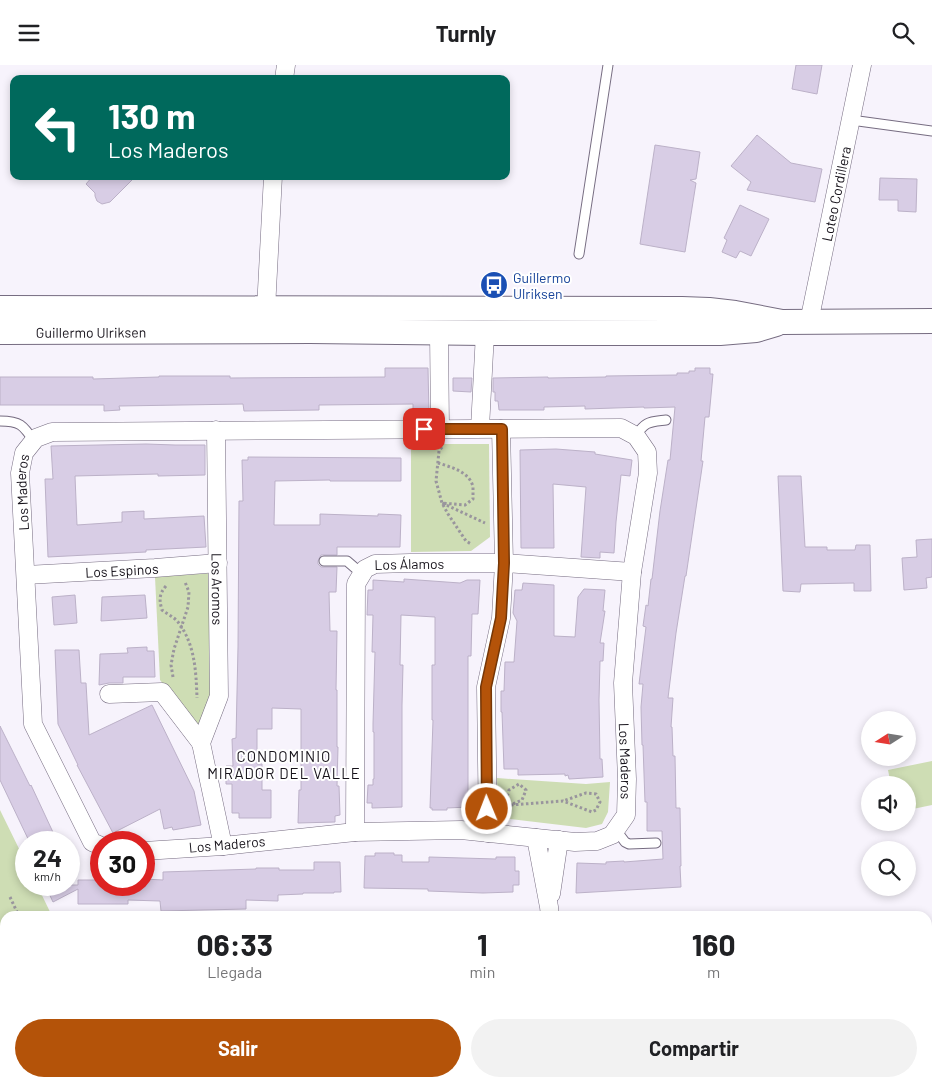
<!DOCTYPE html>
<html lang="es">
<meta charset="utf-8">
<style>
:root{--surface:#fff;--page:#f2f2f2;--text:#202124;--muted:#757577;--accent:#b45309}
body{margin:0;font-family:Barlow,sans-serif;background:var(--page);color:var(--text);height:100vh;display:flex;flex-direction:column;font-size:19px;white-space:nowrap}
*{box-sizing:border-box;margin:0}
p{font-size:16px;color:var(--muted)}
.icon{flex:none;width:28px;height:28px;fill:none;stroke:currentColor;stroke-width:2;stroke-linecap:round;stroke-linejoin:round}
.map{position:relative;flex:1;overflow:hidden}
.sheet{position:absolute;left:0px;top:846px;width:932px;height:176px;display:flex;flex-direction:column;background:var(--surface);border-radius:15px 15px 0 0;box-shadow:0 2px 8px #0003}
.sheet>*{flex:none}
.banner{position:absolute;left:10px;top:10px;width:500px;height:105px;border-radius:10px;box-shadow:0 2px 8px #0003;background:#00695c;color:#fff;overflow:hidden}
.needle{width:32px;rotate:258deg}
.buttons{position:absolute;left:861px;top:646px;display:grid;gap:10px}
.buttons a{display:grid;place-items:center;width:55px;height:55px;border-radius:50%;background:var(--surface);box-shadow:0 2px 8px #0003;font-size:25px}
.speed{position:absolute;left:15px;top:766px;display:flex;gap:10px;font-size:25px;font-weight:700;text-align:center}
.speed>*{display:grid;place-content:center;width:65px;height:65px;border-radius:50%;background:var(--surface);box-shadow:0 2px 8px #0003;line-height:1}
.speed small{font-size:12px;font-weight:400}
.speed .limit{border:8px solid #d22;background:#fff;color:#111}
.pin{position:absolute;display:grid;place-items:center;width:42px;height:42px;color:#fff;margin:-21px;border-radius:10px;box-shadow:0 2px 8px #0006}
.me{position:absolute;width:55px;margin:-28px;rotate:359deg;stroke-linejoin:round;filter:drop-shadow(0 0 4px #0008)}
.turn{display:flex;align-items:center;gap:18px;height:105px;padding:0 15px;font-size:22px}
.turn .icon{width:65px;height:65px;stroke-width:2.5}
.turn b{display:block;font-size:35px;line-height:42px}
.eta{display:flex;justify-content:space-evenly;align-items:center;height:85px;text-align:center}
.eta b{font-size:30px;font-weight:700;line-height:35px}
.primary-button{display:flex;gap:10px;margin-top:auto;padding:10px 15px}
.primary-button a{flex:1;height:58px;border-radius:30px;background:var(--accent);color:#fff;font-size:20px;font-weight:700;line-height:58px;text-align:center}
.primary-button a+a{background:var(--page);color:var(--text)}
header{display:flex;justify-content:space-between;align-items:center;height:65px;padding:0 15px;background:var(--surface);font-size:22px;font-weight:700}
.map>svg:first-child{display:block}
.green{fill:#ceddb4}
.building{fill:#d8cde5;stroke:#bcb1c8}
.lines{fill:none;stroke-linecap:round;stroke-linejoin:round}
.lane-casing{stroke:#766c81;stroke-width:11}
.street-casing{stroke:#766c81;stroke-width:19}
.secondary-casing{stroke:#766c81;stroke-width:26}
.path{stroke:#99959d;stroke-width:3;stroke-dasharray:2.5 2.5;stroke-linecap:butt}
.lane{stroke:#fff;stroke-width:9}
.street{stroke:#fff;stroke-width:18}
.secondary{stroke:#fff;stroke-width:24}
.route-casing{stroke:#753606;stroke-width:12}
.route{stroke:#b45309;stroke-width:9}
.labels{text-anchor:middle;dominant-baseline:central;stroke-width:4;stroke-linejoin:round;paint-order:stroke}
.street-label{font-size:14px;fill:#16121a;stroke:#fff}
.transit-label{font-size:14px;fill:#164399;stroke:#fff;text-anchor:start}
.neighbourhood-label{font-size:15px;letter-spacing:1px;fill:#16121a;stroke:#fff}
</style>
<header><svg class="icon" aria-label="menu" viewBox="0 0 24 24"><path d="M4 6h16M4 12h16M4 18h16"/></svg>Turnly<svg class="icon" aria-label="search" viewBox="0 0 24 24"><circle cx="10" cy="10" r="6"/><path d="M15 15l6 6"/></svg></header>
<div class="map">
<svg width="932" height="1022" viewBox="0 0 932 1022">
<rect width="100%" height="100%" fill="#f7f3fc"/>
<g class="green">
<polygon points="411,379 489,379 490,472 471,486 411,487"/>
<polygon points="212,508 212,632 197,665 160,615 155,512"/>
<polygon points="932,696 932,740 908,745 908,720 891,720 888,705"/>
<polygon points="497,713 586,719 610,717 608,747 602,759 586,763 502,753 498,750"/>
<polygon points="0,745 26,798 26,820 37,820 52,851 5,851 5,990 0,990"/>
</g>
<g class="building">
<polygon points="796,0 822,0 817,29 792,24"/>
<polygon points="757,70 791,98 822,104 815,137 747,125 751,117 731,101"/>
<polygon points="655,80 700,87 696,114 690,115 696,118 685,187 640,179"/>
<polygon points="93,111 136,111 110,137 102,139 97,136 95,131 95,128 86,119"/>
<polygon points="880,113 917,114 916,147 898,146 898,135 879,135"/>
<polygon points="740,140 769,154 751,191 740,186 736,193 722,187 727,175 724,173"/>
<polygon points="385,303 428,303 429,350 413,350 413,339 319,340 319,345 244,346 243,339 119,341 120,345 104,346 104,340 0,340 0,312 93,312 93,314 159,312 159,311 230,311 230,313 385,312"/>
<polygon points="695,303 710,303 710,309 713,309 709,352 705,352 701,396 703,396 686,511 685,511 676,568 668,633 673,633 671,662 672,662 673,691 675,691 676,743 680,743 681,801 680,801 681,822 576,828 577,798 606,799 606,797 624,796 624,797 663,794 662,766 647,766 647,737 645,737 643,680 642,680 641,642 643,619 639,619 646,562 643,561 646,540 648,541 651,514 652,514 660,446 668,395 670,395 675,342 644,343 644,342 585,344 585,341 544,342 544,345 499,345 498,336 495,336 495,327 493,327 493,313 548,312 548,313 606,312 606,311 677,310 677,308 689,308 689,306 695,306"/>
<polygon points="453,313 472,313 471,327 453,326"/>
<polygon points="146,379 175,380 205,380 205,410 158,411 158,409 75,411 77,460 122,457 122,447 144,446 144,454 204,451 206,482 146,485 146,487 48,492 45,414 53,414 51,381"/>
<polygon points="556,384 595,387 595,389 632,395 630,411 621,410 616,457 614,488 600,487 600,493 581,492 586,422 553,419 554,483 521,483 520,385"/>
<polygon points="248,392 401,393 401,416 330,416 330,415 275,416 274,460 320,460 320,449 378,451 378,449 401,450 400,482 337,482 337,490 321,490 318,496 318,499 321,502 337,502 336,527 329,527 330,566 337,566 336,625 337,625 337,682 338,682 337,721 339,721 340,750 335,751 335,757 298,758 299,725 301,725 301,644 272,643 272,664 257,664 257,699 262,699 262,725 271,725 271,753 239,753 239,748 232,748 232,719 226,719 226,701 233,701 232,674 236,673 238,582 239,436 243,436 242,395 248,395"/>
<polygon points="778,411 801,411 805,482 827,482 827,485 855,485 856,480 870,480 871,526 854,526 854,518 801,519 800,527 783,526"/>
<polygon points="932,474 932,512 926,513 927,523 904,525 902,493 917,492 916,475"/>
<polygon points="404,514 460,518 467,515 480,515 478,549 472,549 471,591 468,591 468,742 447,743 447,745 432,745 432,743 430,743 433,655 432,655 432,600 435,600 435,552 401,550 400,600 403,600 402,640 402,742 372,743 372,738 367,738 368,720 373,720 373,714 374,714 374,667 373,667 373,659 375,587 372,587 373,550 367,550 368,525 373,525 373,515 404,517"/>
<polygon points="523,518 554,520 554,571 575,572 578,532 584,524 605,525 603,546 605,546 600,578 604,578 603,596 600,596 599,635 600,694 602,694 603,712 569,714 568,710 565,711 565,709 518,710 518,704 504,704 502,647 501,647 501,626 504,626 505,597 514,597 517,556 513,548 515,525 522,525"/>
<polygon points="75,530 77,558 54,560 52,532"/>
<polygon points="145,530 147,553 101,556 102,532"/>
<polygon points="147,582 147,586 154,586 155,612 123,612 123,618 109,618 99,620 100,589 128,588 127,583"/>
<polygon points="55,585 79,585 81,618 86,618 89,670 152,640 194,726 201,760 173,765 172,762 164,764 160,744 113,768 77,700 78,700 58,659"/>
<polygon points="0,661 30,721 31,720 58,778 30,778 0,715"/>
<polygon points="375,788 394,788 394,790 402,790 402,797 429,797 429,792 496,794 496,792 515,792 515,806 519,806 519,820 513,820 513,827 483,828 428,826 428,824 364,823 365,791 375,791"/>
<polygon points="314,797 340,797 341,827 334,827 334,828 303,828 303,829 278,830 278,836 246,835 246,844 161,846 160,836 128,835 128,839 78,839 78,824 53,837 45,820 78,820 78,815 98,815 98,820 144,820 144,814 163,815 163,807 256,804 256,803 279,803 279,805 314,805"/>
</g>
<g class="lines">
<g class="lane-casing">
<g id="lane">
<polyline points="851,55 932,66"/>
<polyline points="579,189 608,0"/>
<path d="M0,356C20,356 23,360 34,376"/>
<path d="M636,371C645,356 650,357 666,355"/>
<polyline points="324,496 347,496 362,509"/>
<polyline points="616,765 625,777 629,779 656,778"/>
</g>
</g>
<g class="street-casing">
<g id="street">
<polyline points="284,14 286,0"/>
<polyline points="266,244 273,111"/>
<path id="s1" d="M809,257L862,0"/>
<polyline points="439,268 440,364"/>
<polyline points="480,363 485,268"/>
<path id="s2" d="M216,365L219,631L201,678L223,781"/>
<path id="s3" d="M26,510L155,503L218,498"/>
<polyline points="109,629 162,627 201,678"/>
<path id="s4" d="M355,767L356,519L365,504L375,499L410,498H504L632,507"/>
<polyline points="488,768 486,622 501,553 504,498 501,364"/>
<polyline points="536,773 549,842 550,851"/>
<path id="s5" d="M101,781L92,777L33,659L20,408L24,388L36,373L52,367L621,363L636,371L647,387L648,408L632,507L623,618L627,714L626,750L612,770L597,776L575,777L461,765L355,767L223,781L144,786"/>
<polyline points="551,829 559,775"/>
<polyline points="116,1022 116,1018"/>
</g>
</g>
<g class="secondary-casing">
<g id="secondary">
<polyline points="0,243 682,244 709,245 735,248 782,257 932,256"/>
<path id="s6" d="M0,267L310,266L485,268H720L756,265L776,259"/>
</g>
</g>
<g class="path">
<polyline points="442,382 439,386 436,416 442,438 448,449 466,476 471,479"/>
<path d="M438,398C451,402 470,407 473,422C473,426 473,430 473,434L465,440L442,438L485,458"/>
<path d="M166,521C159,529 159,535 162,545C167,549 174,552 178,557C195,579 196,606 197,633"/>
<polyline points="173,612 171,600 174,584 188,542 189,527 185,517"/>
<polyline points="511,740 563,736 592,747 596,745 600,737 596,729 586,728 563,736"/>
<polyline points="504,743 522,735 526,725 519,719 509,725 507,732"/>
<polyline points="10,832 19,851"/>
</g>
<use href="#lane" class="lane"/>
<use href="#street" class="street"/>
<use href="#secondary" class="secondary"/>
</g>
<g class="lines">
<g class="route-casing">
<polyline id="route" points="424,364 502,364 504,498 501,553 486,622 487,744"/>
</g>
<use href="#route" class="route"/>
</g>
<defs>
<g id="bus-disc" transform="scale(1.4375)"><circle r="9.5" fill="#1a4fb4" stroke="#fff"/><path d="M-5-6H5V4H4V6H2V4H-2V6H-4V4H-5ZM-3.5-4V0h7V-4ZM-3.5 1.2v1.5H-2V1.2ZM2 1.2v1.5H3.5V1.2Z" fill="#fff"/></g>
</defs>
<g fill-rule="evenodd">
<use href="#bus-disc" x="494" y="220"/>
</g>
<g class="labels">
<g class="street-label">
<text stroke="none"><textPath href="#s1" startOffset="131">Loteo Cordillera</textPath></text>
<text stroke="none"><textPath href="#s6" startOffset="91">Guillermo Ulriksen</textPath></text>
<text stroke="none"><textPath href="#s5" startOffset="374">Los Maderos</textPath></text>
<text stroke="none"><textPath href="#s4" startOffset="311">Los Álamos</textPath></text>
<text stroke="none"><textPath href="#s3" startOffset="96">Los Espinos</textPath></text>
<text stroke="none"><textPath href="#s2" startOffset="159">Los Aromos</textPath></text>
<text stroke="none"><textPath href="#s5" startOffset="1366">Los Maderos</textPath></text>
<text transform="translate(227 779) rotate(-5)">Los Maderos</text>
</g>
<g class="transit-label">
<text x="513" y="212">Guillermo<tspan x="513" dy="16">Ulriksen</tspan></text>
</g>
<g class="neighbourhood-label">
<text x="284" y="691">CONDOMINIO<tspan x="284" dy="17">MIRADOR DEL VALLE</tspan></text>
</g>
</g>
</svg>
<div class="buttons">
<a><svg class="needle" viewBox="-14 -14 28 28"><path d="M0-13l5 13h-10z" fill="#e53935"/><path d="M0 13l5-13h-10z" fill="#757577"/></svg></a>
<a><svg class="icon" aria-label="sound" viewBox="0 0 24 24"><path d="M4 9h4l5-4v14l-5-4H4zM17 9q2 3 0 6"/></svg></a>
<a><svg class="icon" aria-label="search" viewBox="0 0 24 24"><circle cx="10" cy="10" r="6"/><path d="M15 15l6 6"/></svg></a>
</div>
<div class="speed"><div>24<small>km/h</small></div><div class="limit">30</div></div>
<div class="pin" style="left:424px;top:364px;background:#d93025"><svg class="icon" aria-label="arrive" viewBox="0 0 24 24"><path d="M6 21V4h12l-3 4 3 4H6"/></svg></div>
<svg class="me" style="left:487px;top:744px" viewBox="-20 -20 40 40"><circle r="17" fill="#b45309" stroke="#fff" stroke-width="3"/><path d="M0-11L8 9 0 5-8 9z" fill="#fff"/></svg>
<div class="banner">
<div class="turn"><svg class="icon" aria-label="left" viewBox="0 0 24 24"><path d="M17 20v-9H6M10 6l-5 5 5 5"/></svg><div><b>130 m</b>Los Maderos</div></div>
</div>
<section class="sheet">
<div class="eta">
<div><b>06:33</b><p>Llegada</p></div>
<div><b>1</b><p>min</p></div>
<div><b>160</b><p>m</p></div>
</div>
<div class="primary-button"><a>Salir</a><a>Compartir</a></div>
</section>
</div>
